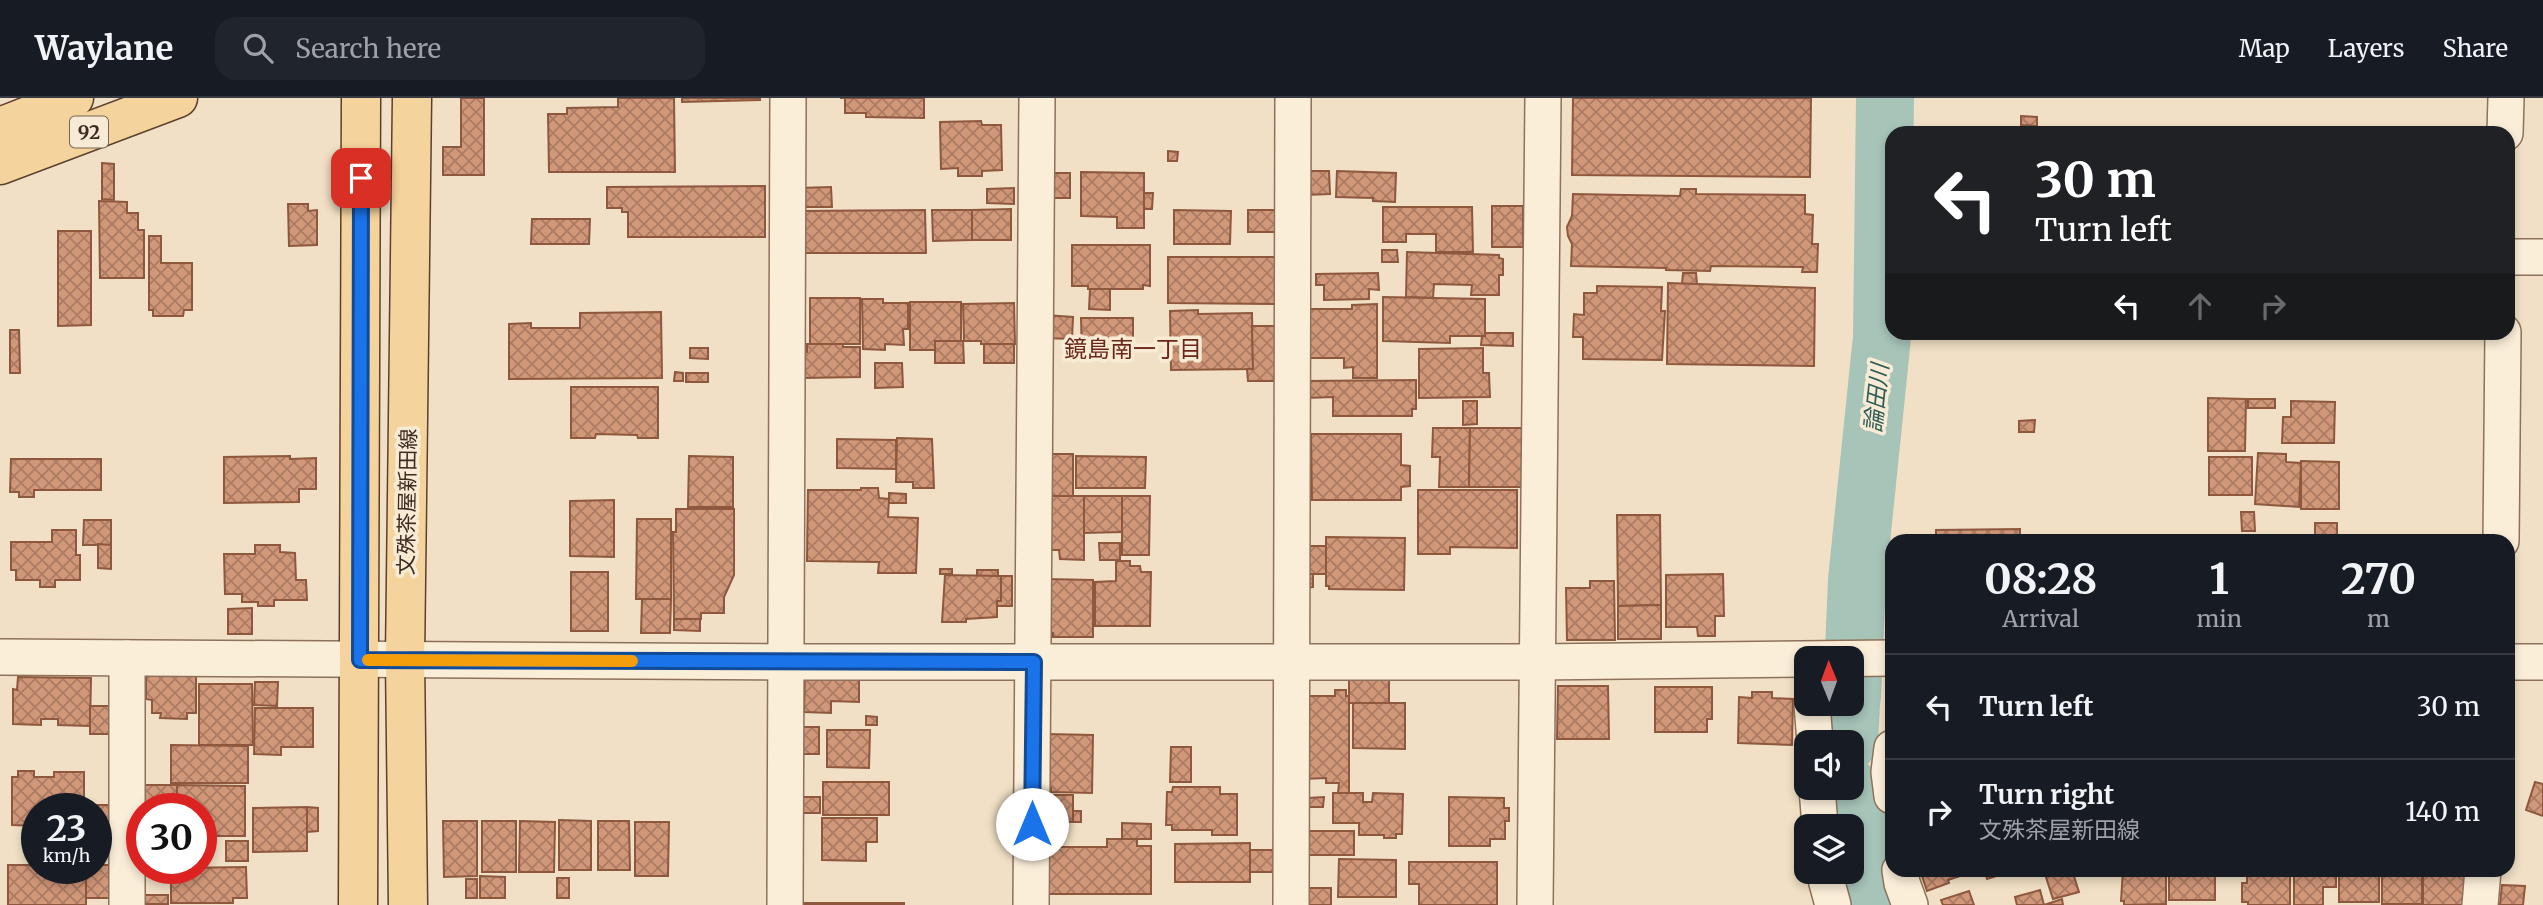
<!DOCTYPE html>
<meta charset="utf-8">
<style>
:root{--surface:#171b24;--page:#20242c;--text:#f1f3f6;--muted:#9ea1a6;--line:#363941}
body{margin:0;font-family:Merriweather,"Noto Sans JP",serif;background:var(--page);color:var(--text);height:100vh;display:flex;flex-direction:column;font-size:26px;white-space:nowrap}
*{box-sizing:border-box;margin:0}
p{font-size:23px;color:var(--muted)}
.icon{flex:none;width:38px;height:38px;fill:none;stroke:currentColor;stroke-width:2;stroke-linecap:round;stroke-linejoin:round}
.map{position:relative;flex:1;overflow:hidden}
.details{position:absolute;left:1885px;top:436px;width:630px;height:343px;display:flex;flex-direction:column;background:var(--surface);border-radius:21px;box-shadow:0 4px 10px #0003}
.details>*{flex:none}
.top-card{position:absolute;left:1885px;top:28px;width:630px;height:214px;border-radius:21px;box-shadow:0 4px 10px #0003;background:#202124;color:#fff;overflow:hidden}
.needle{width:46px;rotate:359deg}
.buttons{position:absolute;left:1794px;top:548px;display:grid;gap:14px}
.buttons a{display:grid;place-items:center;width:70px;height:70px;border-radius:14px;background:var(--surface);box-shadow:0 4px 10px #0003;font-size:35px}
.speed{position:absolute;left:21px;top:695px;display:flex;gap:14px;font-size:35px;font-weight:700;text-align:center}
.speed>*{display:grid;place-content:center;width:91px;height:91px;border-radius:50%;background:var(--surface);box-shadow:0 4px 10px #0003;line-height:1}
.speed small{font-size:18px;font-weight:400}
.speed .limit{border:10px solid #d22;background:#fff;color:#111}
.pin{position:absolute;display:grid;place-items:center;width:60px;height:60px;color:#fff;margin:-30px;border-radius:14px;box-shadow:0 4px 10px #0006}
.me{position:absolute;width:77px;margin:-38px;rotate:0deg;stroke-linejoin:round;filter:drop-shadow(0 0 5px #0008)}
.turn{display:flex;align-items:center;gap:24px;height:147px;padding:0 35px;font-size:32px}
.turn .icon{width:91px;height:91px;stroke-width:2.5}
.turn b{display:block;font-size:49px;line-height:60px}
.lanes{display:flex;align-items:center;height:66px;padding:0 35px;background:#0003;justify-content:center;gap:35px;direction:ltr}
.lanes .off{opacity:.35}
.eta{display:flex;justify-content:space-evenly;align-items:center;height:119px;text-align:center}
.eta b{font-size:42px;font-weight:700;line-height:49px}
ul{padding:0;list-style:none}
li{display:flex;align-items:center;gap:21px;height:105px;padding:0 35px;border-top:2px solid var(--line)}
li div{flex:1}
li b{display:block;font-size:26px}
li em{font-style:normal}
header{display:flex;align-items:center;gap:42px;box-sizing:border-box;height:98px;padding:0 35px;background:var(--surface);border-bottom:2px solid var(--line)}
header strong{font-size:33px}
nav{display:flex;gap:38px;margin-inline-start:auto;font-size:24px}
.search{width:490px;height:63px;background:var(--page);display:flex;align-items:center;gap:18px;box-sizing:border-box;padding:0 24px;border-radius:21px;color:var(--muted);font-size:26px}
.map>svg:first-child{display:block}
.lines{fill:none;stroke-linecap:round;stroke-linejoin:round}
.river{stroke:#a7c4b9;stroke-width:58}
.building{fill:url(#building-cross-hatch);stroke:#8e583e;stroke-width:2}
.minor-casing{stroke:#8d715a;stroke-width:38}
.major-casing{stroke:#5b402e;stroke-width:41}
.minor{stroke:#fbeed9;stroke-width:35}
.major{stroke:#f5d39c;stroke-width:38}
.route-casing{stroke:#114b97;stroke-width:18}
.route{stroke:#1a73e8;stroke-width:12}
.slow{stroke:#f59e0b;stroke-width:12}
.labels{text-anchor:middle;dominant-baseline:central;stroke-width:7;stroke-linejoin:round;paint-order:stroke}
.shield{fill:#f8ebd5;stroke:#746555;stroke-width:2}
.shield-label{font-size:19px;font-weight:bold;fill:#3c2b1e}
.street-label{font-size:21px;fill:#3c2b1e;stroke:#f8ebd5}
.neighbourhood-label{font-size:23px;fill:#6b261b;stroke:#f8ebd5}
.water-label{font-size:23px;font-style:italic;fill:#2d5d56;stroke:#f8ebd5}
</style>
<header>
<strong>Waylane</strong>
<div class="search"><svg class="icon" aria-label="search" viewBox="0 0 24 24"><circle cx="10" cy="10" r="6"/><path d="M15 15l6 6"/></svg>Search here</div>
<nav><a>Map</a><a>Layers</a><a>Share</a></nav>
</header>
<div class="map">
<svg width="2543" height="807" viewBox="0 0 2543 807">
<defs>
<pattern id="building-cross-hatch" width="8" height="8" patternUnits="userSpaceOnUse" patternTransform="scale(1.75)"><rect width="8" height="8" fill="#d19779"/><path d="M0 0l8 8M0 8l8-8" fill="none" stroke="#ab7b63"/></pattern>
</defs>
<rect width="100%" height="100%" fill="#f1e0c5"/>
<g class="lines">
<g class="river">
<polyline points="1852,599 1857,482 1882,239 1885,0"/>
<polyline points="1849,644 1851,606"/>
<polyline points="1851,690 1872,807"/>
</g>
</g>
<g class="building">
<polygon points="461,0 484,0 484,77 443,77 443,49 461,49"/>
<polygon points="618,0 674,0 675,74 549,74 548,16 567,16 567,10 618,9"/>
<polygon points="682,0 760,0 760,2 682,4"/>
<polygon points="840,0 924,0 924,20 866,19 866,15 845,15 845,0"/>
<polygon points="1573,0 1811,0 1810,79 1572,77"/>
<polygon points="2021,18 2037,19 2037,28 2021,27"/>
<polygon points="981,23 982,27 1001,27 1002,72 982,73 982,78 958,78 958,70 941,71 940,24"/>
<polygon points="1168,53 1178,54 1177,63 1168,63"/>
<polygon points="102,65 114,66 114,102 102,101"/>
<polygon points="1305,73 1329,73 1330,96 1305,97"/>
<polygon points="1337,73 1396,75 1395,104 1373,103 1373,100 1336,99"/>
<polygon points="1081,74 1144,75 1144,130 1117,130 1117,119 1081,118"/>
<rect x="1045" y="75" width="25" height="25"/>
<polygon points="765,88 765,139 628,139 628,114 622,114 622,110 607,110 607,89"/>
<polygon points="831,89 832,109 799,109 798,90"/>
<polygon points="1014,90 1014,106 987,105 987,91"/>
<polygon points="1681,91 1696,91 1696,96 1805,97 1805,116 1813,117 1812,146 1818,146 1817,174 1802,174 1803,169 1711,168 1710,173 1666,172 1666,170 1571,168 1572,146 1568,138 1567,129 1572,118 1573,96 1680,98"/>
<polygon points="1144,95 1153,95 1152,111 1144,111"/>
<polygon points="99,103 127,104 127,115 138,115 138,132 144,132 144,180 100,180"/>
<polygon points="288,106 308,106 308,113 317,112 317,147 289,148"/>
<rect x="1492" y="108" width="31" height="41"/>
<polygon points="1383,109 1472,109 1473,154 1436,154 1436,136 1406,136 1406,144 1383,144"/>
<polygon points="1011,111 1011,142 972,142 972,112"/>
<polygon points="925,112 926,155 796,155 796,113"/>
<polygon points="932,112 972,112 972,142 933,143"/>
<polygon points="1174,112 1231,113 1230,146 1174,146"/>
<rect x="1248" y="112" width="28" height="22"/>
<polygon points="532,121 590,121 589,146 531,146"/>
<polygon points="58,133 91,133 91,227 58,228"/>
<polygon points="149,138 161,138 161,165 192,165 192,212 184,212 183,218 153,218 153,212 149,212"/>
<polygon points="1072,147 1150,147 1150,188 1143,187 1143,191 1088,191 1088,188 1072,188"/>
<polygon points="1382,152 1397,152 1398,164 1382,164"/>
<polygon points="1407,154 1499,157 1499,160 1503,161 1503,177 1499,177 1499,197 1471,197 1472,187 1434,186 1433,200 1406,199"/>
<polygon points="1168,159 1277,159 1276,206 1168,205"/>
<polygon points="1378,175 1379,192 1369,191 1369,201 1324,202 1324,187 1316,187 1316,176"/>
<polygon points="1683,175 1696,175 1697,186 1682,186"/>
<polygon points="1668,185 1815,190 1814,268 1667,266"/>
<polygon points="1597,188 1662,189 1661,213 1665,213 1662,262 1583,261 1583,239 1573,239 1574,216 1584,217 1584,195 1597,195"/>
<polygon points="1090,191 1110,191 1110,212 1089,211"/>
<polygon points="1383,199 1485,201 1485,238 1450,238 1450,245 1383,243"/>
<rect x="810" y="200" width="50" height="46"/>
<polygon points="862,201 883,201 883,205 908,205 908,231 903,231 904,247 885,246 885,252 863,251"/>
<polygon points="910,204 961,204 961,243 935,243 935,252 910,252"/>
<polygon points="1014,205 1015,246 981,246 981,243 964,243 963,206"/>
<polygon points="1377,206 1377,280 1353,280 1353,269 1344,270 1344,260 1303,260 1303,211 1352,211 1352,207"/>
<polygon points="1198,212 1198,216 1252,215 1253,271 1171,272 1170,213"/>
<polygon points="661,214 662,280 509,281 509,226 531,225 531,230 580,230 580,215"/>
<polygon points="1045,217 1073,219 1072,241 1044,240"/>
<polygon points="1081,220 1133,220 1133,248 1119,249 1119,256 1082,256"/>
<polygon points="1252,228 1275,228 1276,283 1248,283 1247,271 1253,271"/>
<polygon points="10,232 19,232 20,275 10,275"/>
<polygon points="2138,234 2177,234 2177,240 2138,239"/>
<polygon points="1485,235 1513,235 1513,248 1481,247 1482,238 1485,238"/>
<polygon points="935,243 963,243 964,265 935,265"/>
<polygon points="807,246 843,246 843,249 860,249 860,279 803,280 803,254 807,254"/>
<rect x="984" y="246" width="30" height="19"/>
<polygon points="690,250 708,250 708,261 690,260"/>
<polygon points="1483,250 1483,275 1489,275 1490,299 1419,300 1419,251"/>
<polygon points="875,265 902,265 903,289 875,290"/>
<polygon points="675,274 683,275 683,283 674,283"/>
<rect x="686" y="275" width="22" height="9"/>
<polygon points="1416,282 1416,311 1412,311 1412,318 1333,318 1333,299 1306,300 1305,283"/>
<polygon points="571,289 658,289 658,340 638,340 637,337 596,336 595,340 571,340"/>
<polygon points="2208,300 2246,301 2245,353 2208,353"/>
<rect x="2248" y="301" width="27" height="9"/>
<polygon points="1463,303 1477,303 1477,326 1463,327"/>
<polygon points="2291,303 2335,304 2334,345 2282,345 2283,319 2291,319"/>
<polygon points="2035,322 2034,334 2019,334 2019,323"/>
<polygon points="1433,330 1470,330 1469,389 1439,389 1440,359 1432,359"/>
<polygon points="1470,330 1523,330 1522,389 1469,389"/>
<polygon points="1311,336 1401,336 1401,367 1410,368 1410,388 1401,389 1401,402 1312,402"/>
<polygon points="897,340 932,341 934,390 913,390 913,384 896,384"/>
<polygon points="837,341 896,342 896,371 837,370"/>
<polygon points="2258,355 2286,356 2286,364 2301,365 2299,409 2255,406"/>
<rect x="1045" y="356" width="28" height="42"/>
<polygon points="290,358 290,361 316,360 316,391 299,391 299,404 224,405 224,359"/>
<polygon points="689,358 733,359 733,409 688,409"/>
<polygon points="1076,358 1146,359 1145,390 1076,390"/>
<rect x="2209" y="359" width="43" height="38"/>
<polygon points="11,361 101,361 101,392 34,392 34,399 19,399 19,394 10,394"/>
<polygon points="2301,363 2339,364 2339,411 2301,411"/>
<polygon points="861,390 878,390 879,400 889,401 888,419 918,420 916,475 878,475 879,464 807,463 808,392 861,392"/>
<polygon points="1418,392 1517,392 1517,450 1450,449 1450,456 1418,456"/>
<polygon points="889,395 906,396 906,405 889,405"/>
<polygon points="1041,398 1084,398 1084,462 1060,461 1059,452 1044,452"/>
<polygon points="1084,398 1122,398 1122,434 1084,435"/>
<polygon points="1122,398 1150,398 1149,457 1122,457"/>
<polygon points="614,402 614,459 570,458 570,403"/>
<polygon points="676,411 734,411 734,477 724,499 724,515 701,515 701,521 674,521 673,434 676,434"/>
<polygon points="2241,414 2254,414 2255,433 2242,433"/>
<polygon points="1617,417 1660,417 1661,507 1618,508"/>
<polygon points="637,421 671,421 671,501 636,501"/>
<polygon points="84,422 111,422 111,447 83,447"/>
<rect x="2315" y="425" width="22" height="18"/>
<polygon points="2020,431 2020,443 1936,443 1936,432"/>
<polygon points="52,432 76,432 76,457 80,457 80,482 55,482 55,489 40,489 40,482 16,482 16,472 11,472 11,444 52,444"/>
<polygon points="1326,439 1405,440 1404,492 1329,491 1329,488 1326,488"/>
<polygon points="1099,445 1120,445 1120,462 1100,462"/>
<polygon points="98,446 111,447 111,471 98,470"/>
<polygon points="255,447 280,447 280,454 295,455 296,482 306,482 307,502 274,502 274,508 258,508 258,504 242,504 242,496 225,496 224,456 255,456"/>
<rect x="1303" y="448" width="23" height="28"/>
<polygon points="1116,463 1130,463 1130,468 1140,468 1141,474 1151,474 1150,528 1095,528 1095,484 1116,483"/>
<rect x="940" y="471" width="12" height="5"/>
<rect x="977" y="472" width="21" height="6"/>
<rect x="571" y="474" width="37" height="59"/>
<polygon points="1304,476 1313,476 1313,489 1303,490"/>
<polygon points="1723,476 1724,518 1715,518 1715,538 1698,538 1697,529 1666,529 1666,477"/>
<polygon points="945,477 1001,478 1001,503 997,503 997,519 966,521 966,524 942,524"/>
<polygon points="1001,478 1012,478 1012,508 997,508 997,503 1001,503"/>
<polygon points="1046,481 1093,482 1093,539 1053,539 1053,535 1046,535"/>
<polygon points="1590,483 1614,483 1615,542 1567,542 1566,490 1590,490"/>
<polygon points="642,501 671,501 670,535 641,535"/>
<polygon points="1661,507 1661,541 1618,541 1618,508"/>
<polygon points="252,510 252,536 228,536 228,511"/>
<polygon points="674,521 700,521 700,533 674,532"/>
<rect x="1349" y="574" width="40" height="31"/>
<polygon points="146,575 196,575 196,615 187,615 187,621 160,620 161,615 152,615 152,602 146,601"/>
<polygon points="805,577 859,578 859,604 831,603 831,615 804,614"/>
<polygon points="18,579 91,580 90,628 58,627 58,621 41,621 41,627 13,626 13,591 17,592"/>
<polygon points="255,584 278,584 277,608 254,607"/>
<polygon points="199,586 252,586 253,647 199,647"/>
<polygon points="1558,588 1608,588 1609,641 1557,641"/>
<polygon points="1655,589 1712,589 1712,621 1707,621 1707,634 1655,634"/>
<polygon points="1335,592 1346,592 1346,598 1349,598 1349,695 1338,695 1339,685 1326,685 1326,680 1304,681 1304,598 1335,598"/>
<polygon points="1752,594 1772,594 1772,600 1793,601 1792,647 1738,645 1739,599 1752,600"/>
<polygon points="1353,605 1405,605 1405,651 1353,650"/>
<rect x="90" y="608" width="23" height="28"/>
<polygon points="255,610 313,610 313,649 281,649 281,657 254,656"/>
<polygon points="866,618 877,619 877,627 866,627"/>
<polygon points="794,629 819,629 819,656 793,656"/>
<polygon points="827,632 870,632 869,670 827,669"/>
<polygon points="1047,636 1093,637 1092,695 1051,694 1051,690 1048,690"/>
<polygon points="171,647 248,648 248,685 171,685"/>
<polygon points="1171,649 1191,649 1191,684 1170,684"/>
<polygon points="18,673 34,673 34,679 54,679 54,674 84,674 84,710 37,710 37,728 12,727 12,679 18,679"/>
<rect x="823" y="684" width="66" height="33"/>
<polygon points="2535,684 2543,686 2543,718 2526,712"/>
<rect x="143" y="687" width="34" height="23"/>
<polygon points="177,687 245,688 245,738 201,738 201,710 177,710"/>
<polygon points="1173,689 1220,689 1220,696 1237,696 1237,737 1212,737 1212,732 1172,732 1172,727 1166,727 1167,694 1172,694"/>
<polygon points="1333,695 1363,695 1363,704 1372,704 1373,695 1403,696 1402,736 1396,736 1396,740 1384,740 1384,737 1359,737 1359,725 1333,725"/>
<polygon points="1046,697 1073,697 1073,724 1046,723"/>
<rect x="795" y="699" width="25" height="16"/>
<polygon points="1324,699 1323,709 1308,709 1308,700"/>
<polygon points="1449,699 1504,700 1504,710 1509,710 1509,723 1505,723 1505,741 1490,741 1490,748 1449,748"/>
<polygon points="90,707 113,707 113,734 96,734 96,710 90,710"/>
<polygon points="307,709 307,753 253,754 253,710"/>
<polygon points="307,709 318,710 318,733 307,734"/>
<rect x="1073" y="713" width="8" height="11"/>
<polygon points="822,720 877,720 877,744 866,744 866,763 822,762"/>
<polygon points="559,722 591,723 591,772 559,772"/>
<polygon points="443,723 477,723 477,778 444,779"/>
<rect x="482" y="723" width="34" height="51"/>
<polygon points="520,723 555,724 554,774 519,774"/>
<polygon points="598,723 629,723 630,772 598,772"/>
<polygon points="635,724 669,724 668,778 635,778"/>
<polygon points="1122,725 1151,726 1151,741 1122,741"/>
<rect x="1309" y="733" width="45" height="24"/>
<polygon points="1107,741 1137,741 1137,748 1151,748 1151,796 1043,796 1043,749 1107,749"/>
<rect x="226" y="743" width="22" height="20"/>
<polygon points="1250,745 1250,784 1175,784 1175,746"/>
<rect x="1250" y="752" width="24" height="22"/>
<polygon points="1339,761 1396,762 1396,799 1338,799"/>
<polygon points="1409,764 1497,764 1497,807 1419,807 1419,786 1409,786"/>
<polygon points="8,767 37,767 37,770 86,770 86,807 8,807"/>
<polygon points="96,767 111,767 111,800 86,800 86,770 96,770"/>
<polygon points="246,769 247,800 233,800 233,805 171,805 171,780 177,780 177,770"/>
<polygon points="1920,772 1978,772 1948,782 1949,785 1927,793"/>
<polygon points="1984,772 2012,772 2012,773 1987,781"/>
<polygon points="2049,772 2072,772 2079,794 2053,801 2044,773"/>
<polygon points="2123,772 2166,772 2166,806 2124,807 2124,803 2121,803"/>
<rect x="2169" y="772" width="46" height="30"/>
<polygon points="2247,772 2290,772 2290,807 2248,807 2248,804 2242,804 2242,785 2247,785"/>
<polygon points="2294,772 2336,772 2336,789 2323,789 2323,807 2294,807"/>
<rect x="2339" y="772" width="40" height="32"/>
<rect x="2382" y="772" width="40" height="34"/>
<rect x="2423" y="772" width="42" height="35"/>
<polygon points="480,778 505,779 505,800 480,800"/>
<rect x="557" y="780" width="12" height="20"/>
<rect x="466" y="781" width="11" height="19"/>
<polygon points="2502,787 2525,788 2523,807 2500,807"/>
<rect x="1303" y="790" width="28" height="17"/>
<polygon points="2040,792 2044,807 2017,807 2015,799"/>
<polygon points="1969,793 1974,807 1943,807 1941,802"/>
<rect x="144" y="797" width="24" height="9"/>
<polygon points="2062,801 2063,807 2044,807"/>
<rect x="797" y="805" width="107" height="2"/>
</g>
<g class="lines">
<g class="minor-casing">
<g id="minor">
<polyline points="2505,35 2506,0"/>
<polyline points="2508,159 2543,159"/>
<polyline points="2501,443 2503,234"/>
<polyline points="0,559 785,564 1536,564 1892,560"/>
<polyline points="2508,564 2543,564"/>
<polyline points="1812,606 1815,644"/>
<polyline points="1892,650 1889,674 1892,698"/>
<polyline points="1817,690 1820,728"/>
<polyline points="1900,772 1902,785 1910,807"/>
<polyline points="1824,774 1833,807"/>
<polyline points="127,807 127,560"/>
<polyline points="785,807 788,0"/>
<polyline points="1031,807 1037,0"/>
<polyline points="1291,807 1293,0"/>
<polyline points="1535,807 1543,0"/>
<polyline points="2480,807 2483,772"/>
</g>
</g>
<g class="major-casing">
<g id="major">
<polyline points="0,29 74,0"/>
<polyline points="0,67 178,0"/>
<polyline points="358,807 361,0"/>
<polyline points="408,807 405,561 412,0"/>
</g>
</g>
<use href="#minor" class="minor"/>
<use href="#major" class="major"/>
</g>
<g class="lines">
<g class="route-casing">
<polyline id="route" points="361,80 360,562 1034,564 1032,726"/>
</g>
<use href="#route" class="route"/>
<polyline class="slow" points="368,562 632,563"/>
</g>
<g class="labels">
<rect class="shield" x="70" y="18.5" width="38" height="31" rx="5"/>
<g class="shield-label">
<text x="89" y="34">92</text>
</g>
<g class="street-label">
<text transform="translate(407 404) rotate(-89)">文殊茶屋新田線</text>
</g>
<g class="neighbourhood-label">
<text x="1133" y="250">鏡島南一丁目</text>
</g>
<g class="water-label">
<text transform="translate(1876 300) rotate(-84)">論田川</text>
</g>
</g>
</svg>
<div class="buttons">
<a><svg class="needle" viewBox="-14 -14 28 28"><path d="M0-13l5 13h-10z" fill="#e53935"/><path d="M0 13l5-13h-10z" fill="#9ea1a6"/></svg></a>
<a><svg class="icon" aria-label="sound" viewBox="0 0 24 24"><path d="M4 9h4l5-4v14l-5-4H4zM17 9q2 3 0 6"/></svg></a>
<a><svg class="icon" aria-label="layers" viewBox="0 0 24 24"><path d="M12 4l9 5-9 5-9-5zM3 14l9 5 9-5"/></svg></a>
</div>
<div class="speed"><div>23<small>km/h</small></div><div class="limit">30</div></div>
<div class="pin" style="left:361px;top:80px;background:#d93025"><svg class="icon" aria-label="arrive" viewBox="0 0 24 24"><path d="M6 21V4h12l-3 4 3 4H6"/></svg></div>
<svg class="me" style="left:1032px;top:726px" viewBox="-20 -20 40 40"><circle r="19" fill="#fff"/><path d="M0-13L10 11 0 6-10 11z" fill="#1a73e8"/></svg>
<div class="top-card">
<div class="turn"><svg class="icon" aria-label="left" viewBox="0 0 24 24"><path d="M17 20v-9H6M10 6l-5 5 5 5"/></svg><div><b>30 m</b>Turn left</div></div>
<div class="lanes"><svg class="icon" aria-label="left" viewBox="0 0 24 24"><path d="M17 20v-9H6M10 6l-5 5 5 5"/></svg><svg class="icon off" aria-label="ahead" viewBox="0 0 24 24"><path d="M12 20V5M6 11l6-6 6 6"/></svg><svg class="icon off" aria-label="right" viewBox="0 0 24 24"><path d="M7 20v-9h11M14 6l5 5-5 5"/></svg></div>
</div>
<section class="details">
<div class="eta">
<div><b>08:28</b><p>Arrival</p></div>
<div><b>1</b><p>min</p></div>
<div><b>270</b><p>m</p></div>
</div>
<ul>
<li><svg class="icon" aria-label="left" viewBox="0 0 24 24"><path d="M17 20v-9H6M10 6l-5 5 5 5"/></svg><div><b>Turn left</b></div><em>30 m</em></li>
<li><svg class="icon" aria-label="right" viewBox="0 0 24 24"><path d="M7 20v-9h11M14 6l5 5-5 5"/></svg><div><b>Turn right</b><p>文殊茶屋新田線</p></div><em>140 m</em></li>
</ul>
</section>
</div>
